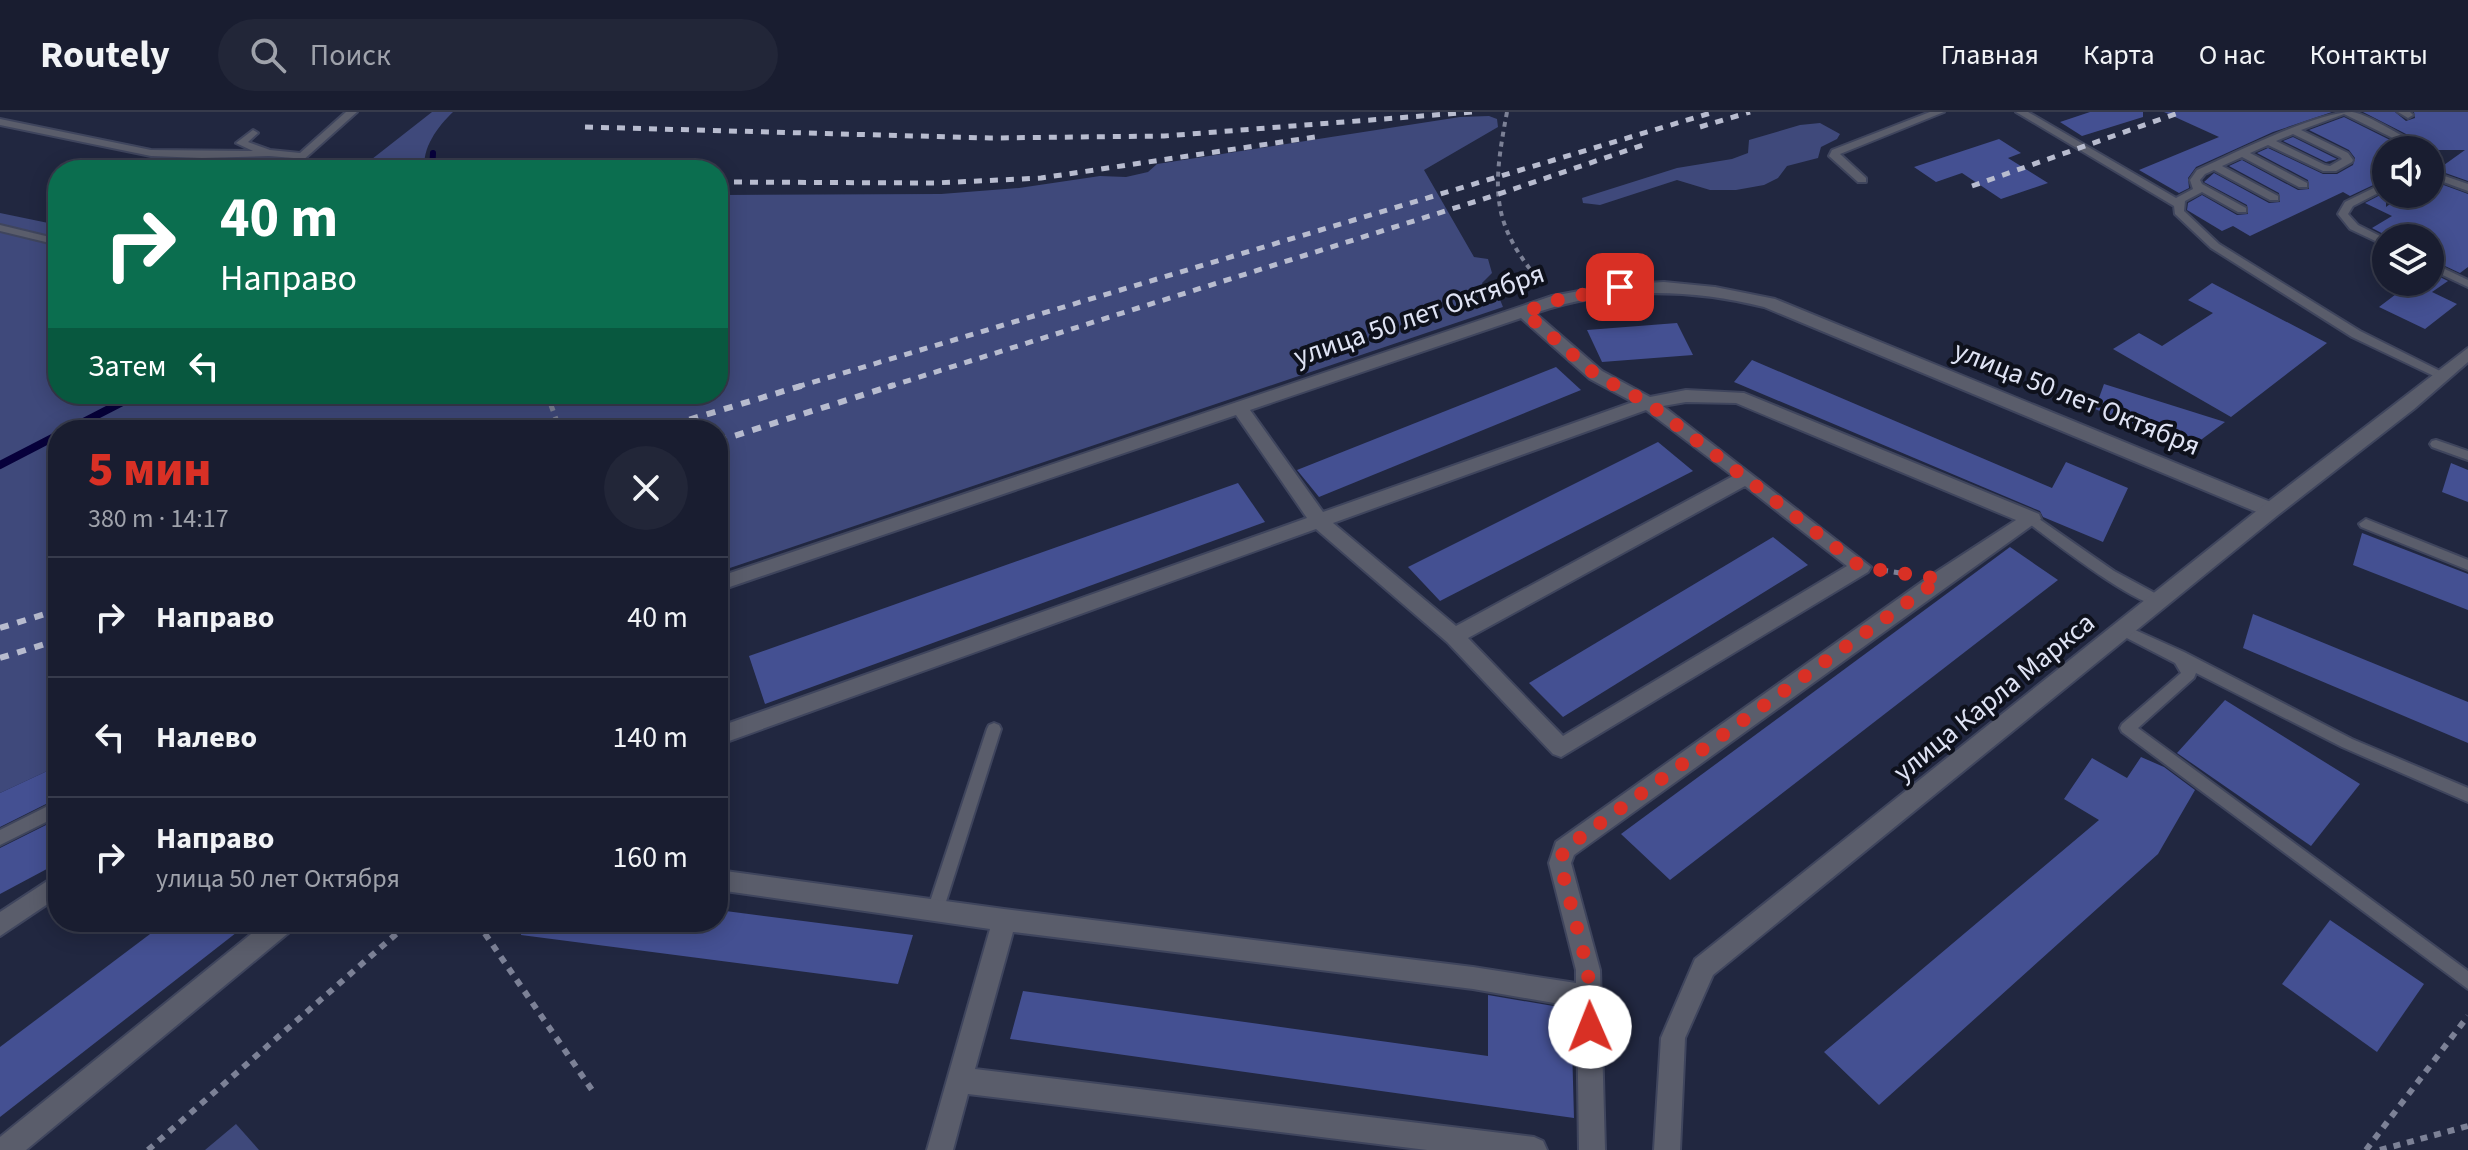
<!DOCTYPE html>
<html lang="ru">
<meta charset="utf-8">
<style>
:root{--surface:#191d30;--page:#222638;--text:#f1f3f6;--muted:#9fa2ab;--line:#373b4c;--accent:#d93025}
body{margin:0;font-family:"Source Sans 3",sans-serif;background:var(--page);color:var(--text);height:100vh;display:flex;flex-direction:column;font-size:30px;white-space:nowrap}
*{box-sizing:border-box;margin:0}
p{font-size:26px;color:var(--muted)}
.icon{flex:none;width:44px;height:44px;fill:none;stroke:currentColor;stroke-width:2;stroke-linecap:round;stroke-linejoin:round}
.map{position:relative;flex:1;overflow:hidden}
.panel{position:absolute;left:48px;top:308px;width:680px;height:512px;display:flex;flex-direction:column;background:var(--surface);border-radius:32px;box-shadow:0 4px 20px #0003,0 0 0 2px var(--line)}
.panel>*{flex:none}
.hud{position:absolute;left:48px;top:48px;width:680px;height:244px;border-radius:32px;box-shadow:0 4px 20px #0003,0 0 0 2px var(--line);background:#0b6e4f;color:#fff;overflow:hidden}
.tools{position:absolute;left:2372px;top:24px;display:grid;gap:16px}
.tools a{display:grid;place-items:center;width:72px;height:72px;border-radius:50%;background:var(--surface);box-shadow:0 4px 20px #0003,0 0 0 2px var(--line);font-size:40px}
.pin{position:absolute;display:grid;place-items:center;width:68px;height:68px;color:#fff;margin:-34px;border-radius:16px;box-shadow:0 4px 12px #0006}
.me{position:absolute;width:88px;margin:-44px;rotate:359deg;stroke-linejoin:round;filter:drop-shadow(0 0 6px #0008)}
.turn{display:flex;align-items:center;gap:28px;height:168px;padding:0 40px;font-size:36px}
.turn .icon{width:104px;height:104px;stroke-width:2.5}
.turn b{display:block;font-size:56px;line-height:68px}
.then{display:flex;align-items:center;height:76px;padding:0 40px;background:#0003;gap:16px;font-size:30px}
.round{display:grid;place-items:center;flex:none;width:84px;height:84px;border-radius:42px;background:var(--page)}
.head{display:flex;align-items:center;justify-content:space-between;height:136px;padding:0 40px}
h1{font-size:48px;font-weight:800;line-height:60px;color:var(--accent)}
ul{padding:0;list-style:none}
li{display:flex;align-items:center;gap:24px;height:120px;padding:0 40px;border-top:2px solid var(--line)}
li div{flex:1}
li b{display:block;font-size:30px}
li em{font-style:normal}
header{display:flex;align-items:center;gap:48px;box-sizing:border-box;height:112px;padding:0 40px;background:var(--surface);border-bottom:2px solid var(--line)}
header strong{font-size:38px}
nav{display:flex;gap:44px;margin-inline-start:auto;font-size:28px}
.search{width:560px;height:72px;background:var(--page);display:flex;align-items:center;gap:20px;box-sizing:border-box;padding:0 28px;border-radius:44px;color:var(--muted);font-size:30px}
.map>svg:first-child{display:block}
.green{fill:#3f497b}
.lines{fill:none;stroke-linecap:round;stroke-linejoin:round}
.stream-far1{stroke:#07003b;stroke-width:6}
.stream{stroke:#07003b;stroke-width:8}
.building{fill:#445092}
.service-casing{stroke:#3f455d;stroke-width:4}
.minor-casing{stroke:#3f455d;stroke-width:4}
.tertiary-casing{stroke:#3f455d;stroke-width:4}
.path-far2{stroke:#7c8196;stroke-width:4;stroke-dasharray:5 5;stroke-linecap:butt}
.path-far1{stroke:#7c8196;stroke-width:5;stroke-dasharray:6 6;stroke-linecap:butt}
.path{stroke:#7c8196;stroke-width:6;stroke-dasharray:7 7;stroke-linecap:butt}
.service{fill:#5a5d6b;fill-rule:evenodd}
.minor{fill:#5a5d6b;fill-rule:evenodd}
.tertiary{fill:#5a5d6b;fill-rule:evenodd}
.rail-far1{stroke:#b8bccf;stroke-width:5;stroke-dasharray:8 8;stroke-linecap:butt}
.rail{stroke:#b8bccf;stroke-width:6;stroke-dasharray:9 9;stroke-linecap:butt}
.route{stroke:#d93025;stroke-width:14;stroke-dasharray:0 25.2}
.labels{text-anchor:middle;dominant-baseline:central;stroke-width:8;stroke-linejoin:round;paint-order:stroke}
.street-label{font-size:28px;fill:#dfe3f4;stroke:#0e111c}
</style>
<header>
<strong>Routely</strong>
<div class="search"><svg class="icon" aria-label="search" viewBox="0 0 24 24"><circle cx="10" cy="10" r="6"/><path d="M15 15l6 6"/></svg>Поиск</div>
<nav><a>Главная</a><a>Карта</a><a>О нас</a><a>Контакты</a></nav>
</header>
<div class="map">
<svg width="2468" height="1038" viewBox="0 0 2468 1038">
<rect width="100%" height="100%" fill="#212740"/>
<g class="green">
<path d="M432,0H453C438,14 421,37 425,58H358Z"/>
<polygon points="1489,4 1497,7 1498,15 1424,58 1474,145 1488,147 1492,161 1482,171 1485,179 1499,185 1503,195 718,460 718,318 58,318 58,654 0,681 0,101 58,113 58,282 718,282 718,86 722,83 941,82 1019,76 1100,64 1126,65 1148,60 1157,52 1460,5"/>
<polygon points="1820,11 1840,22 1837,27 1821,35 1818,46 1787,54 1778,66 1764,73 1736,78 1710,78 1677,68 1600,93 1583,91 1582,86 1677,56 1732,47 1748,41 1749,28 1800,13"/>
<polygon points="236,1012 259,1038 205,1038"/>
</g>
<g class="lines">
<polyline class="stream-far1" points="432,58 433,41"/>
<g class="stream">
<polyline points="68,318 138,282"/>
<polyline points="0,353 58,323"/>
</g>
</g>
<g class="building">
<polygon points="2090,0 2143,0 2143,5 2082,24 2060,10"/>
<polygon points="2164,0 2332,0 2273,20 2196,55 2188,66 2189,76 2179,81 2139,58 2219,25"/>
<polygon points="2363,0 2395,0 2406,9 2415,6 2414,0 2468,0 2468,69 2437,58 2465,38 2406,38 2386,29 2386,67 2350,84 2343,80 2250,124 2233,114 2222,119 2187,98 2188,91 2202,83 2237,103 2248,102 2247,93 2204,70 2214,61 2269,91 2280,90 2279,81 2229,54 2242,48 2298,78 2309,77 2308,68 2257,41 2268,36 2323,62 2337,62 2353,53 2355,46 2349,38 2309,18 2344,5 2400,33 2409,32 2408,23"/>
<polygon points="2293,25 2337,47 2326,50 2283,29"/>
<polygon points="1999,27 2021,41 2008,46 2048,71 2001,87 1962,61 1936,70 1914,55"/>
<polygon points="2430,68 2468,82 2468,155 2460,161 2430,147 2430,126 2391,126 2372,116 2392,104 2365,91 2386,80 2386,95 2404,82 2430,82"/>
<polygon points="2430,160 2448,169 2432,180 2457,192 2425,217 2379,195 2412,170 2430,179"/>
<polygon points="2212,171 2327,231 2231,305 2113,237 2139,221 2162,234 2213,201 2188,188"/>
<polygon points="1677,211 1693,243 1602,250 1587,218"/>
<polygon points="1752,248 2052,376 2066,350 2128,376 2103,430 2043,405 2040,399 1734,270"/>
<polygon points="1556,255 1581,278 1319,385 1297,358"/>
<polygon points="2104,272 2225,310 2190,336 2095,297"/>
<polygon points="1658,330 1693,359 1440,489 1408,455"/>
<polygon points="2451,351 2468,358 2468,390 2442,380"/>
<polygon points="1238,371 1265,410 765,592 749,544"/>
<polygon points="2362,421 2468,462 2468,498 2353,453"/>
<polygon points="1773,425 1808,453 1563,605 1529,571"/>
<polygon points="2010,435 2058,468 1670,768 1621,722"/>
<polygon points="2253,502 2468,590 2468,631 2243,536"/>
<polygon points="2225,588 2360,672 2311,734 2177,641"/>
<polygon points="2141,645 2164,655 2195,678 2158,742 1879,993 1824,940 2099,708 2064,687 2092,646 2127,666"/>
<polygon points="58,654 58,686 0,715 0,681"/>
<polygon points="58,707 58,751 0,782 0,736"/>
<polygon points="718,798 913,823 898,872 521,823 522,810 718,810"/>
<polygon points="2330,808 2424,872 2377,940 2282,872"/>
<polygon points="166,810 250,810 0,1005 0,935"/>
<polygon points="1023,879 1488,944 1488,883 1571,897 1574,1006 1010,927"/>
</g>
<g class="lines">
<g class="service-casing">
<g id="service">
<polygon points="346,0 357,0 292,58 281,58 293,46 269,44 202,46 151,44 0,13 0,7 151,38 253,39 236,31 253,18 258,21 248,30 270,38 300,41"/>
<polygon points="1930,0 1944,0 1840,42 1866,66 1866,70 1858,70 1829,44 1832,38"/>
<path d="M2016,0H2028L2176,86L2193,77L2190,68L2197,58C2233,42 2316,0 2352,0C2367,2 2392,19 2407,26V30H2401L2344,2L2301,18L2348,41L2353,48L2352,50L2336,59H2323L2268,33L2250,41L2307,71V75H2299L2242,45L2222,54L2278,84V88H2270L2214,58L2205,62L2200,68L2202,72L2246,96V100H2238L2202,80L2185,89L2184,99L2219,132L2360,219L2446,262L2444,265H2436L2352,225L2211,136L2175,102L2174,94ZM2293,22L2340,45L2342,47L2330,54L2325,53L2276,29Z"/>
<polygon points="2398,0 2410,0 2413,3 2408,6"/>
<polygon points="2430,59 2468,72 2468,79 2430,65"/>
<polygon points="2386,70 2386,77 2353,94 2348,102 2358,113 2386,127 2386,134 2350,117 2338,102 2345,90"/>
<polygon points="0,113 58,127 58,133 0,119"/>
<polygon points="2430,150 2468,168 2468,175 2430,157"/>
<polygon points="2436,328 2468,339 2468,348 2432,335 2430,332 2432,329"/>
<path d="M2032,402L2114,459L2164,486L2166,490L2164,494C2140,498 2050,427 2027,410L2025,407Z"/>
<polygon points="2366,407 2468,448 2468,458 2361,415 2359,412"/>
<polygon points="2124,513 2184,540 2352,627 2468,676 2468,690 2342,635 2196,561 2194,566 2138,616 2468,859 2468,877 2122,620 2120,616 2122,612 2181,561 2175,551 2119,522 2117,518 2119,514"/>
<polygon points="994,611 999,613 1001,617 943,799 941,804 935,806 929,804 927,799 987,617 989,613"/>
<polygon points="58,689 58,704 0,733 0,718"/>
</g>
</g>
<g class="minor-casing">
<g id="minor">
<path d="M1664,170L1715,175L1775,187L2278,393L2280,398L2271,405L2264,403L1764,195C1687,176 1611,175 1535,201L1602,259L1650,285L1686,278L1744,281L2039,402L2041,407L1574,743L1571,751L1600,858L1605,1038H1579L1577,895L1473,877L1013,820L975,957L1534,1025L1543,1029L1547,1038H1427L968,982L953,1038H927L990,817L718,778V758L1004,797L1473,855L1576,871V858L1549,751L1556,730L1933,462L2016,408L1736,291L1686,290L1663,294L1871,455L1868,460L1561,645L1553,642L1447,530L1316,417L718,633V615L1307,406L1236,303L718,479V465L1552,184L1612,173ZM1521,206L1590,267L1633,290L1323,400L1250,298ZM1646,298L1733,364L1456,514L1333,411ZM1745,374L1847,454L1563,624L1468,526Z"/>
<polygon points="58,762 58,785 0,824 0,800"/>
<polygon points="266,810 296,810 292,818 26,1038 0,1038 0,1025"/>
</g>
</g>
<g class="tertiary-casing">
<polygon id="tertiary" points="2468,236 2468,250 2414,297 2278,403 1713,863 1685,926 1680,1038 1654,1038 1661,926 1695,847 2264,393"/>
</g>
<path class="path-far2" d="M1507,0C1492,79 1490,113 1545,175"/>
<g class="path-far1">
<polyline points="547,282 560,318"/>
<polyline points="1882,458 1911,463"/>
</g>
<g class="path">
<polyline points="477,810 592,978"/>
<polyline points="148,1038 410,810"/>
<polyline points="2366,1038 2468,904"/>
<polyline points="2380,1038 2468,1014"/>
</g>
<use href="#service" class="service"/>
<use href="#minor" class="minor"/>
<use href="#tertiary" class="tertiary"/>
<g class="rail-far1">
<polyline points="585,15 990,26 1164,24 1473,0"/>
<polyline points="1700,15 1750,0"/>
<polyline points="718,70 934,71 1041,66 1315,25"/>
<polyline points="1972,74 2181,0"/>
<polyline points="797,275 1714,0"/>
<polyline points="888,275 1496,83 1643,33"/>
</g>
<g class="rail">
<polyline points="655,318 804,273"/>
<polyline points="718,329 894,273"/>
<polyline points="0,516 58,498"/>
<polyline points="0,546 58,528"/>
</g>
</g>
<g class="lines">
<polyline class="route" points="1590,915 1588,858 1560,751 1564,737 1940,467 1861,455 1648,291 1596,263 1524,200 1558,188 1620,175"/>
</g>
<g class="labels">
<g class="street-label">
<text transform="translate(1419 203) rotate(-19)">улица 50 лет Октября</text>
<text transform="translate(2077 286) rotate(22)">улица 50 лет Октября</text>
<text transform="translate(1994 585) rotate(-39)">улица Карла Маркса</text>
</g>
</g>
</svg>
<div class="tools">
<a><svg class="icon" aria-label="sound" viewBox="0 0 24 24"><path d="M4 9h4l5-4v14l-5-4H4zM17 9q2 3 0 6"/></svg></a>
<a><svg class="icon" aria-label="layers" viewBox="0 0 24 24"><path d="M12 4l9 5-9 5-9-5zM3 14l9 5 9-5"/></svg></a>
</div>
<div class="pin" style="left:1620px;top:175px;background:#d93025"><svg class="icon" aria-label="arrive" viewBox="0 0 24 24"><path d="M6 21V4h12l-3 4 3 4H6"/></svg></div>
<svg class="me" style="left:1590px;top:915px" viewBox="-20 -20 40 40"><circle r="19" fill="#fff"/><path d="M0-13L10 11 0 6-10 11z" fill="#d93025"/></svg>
<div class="hud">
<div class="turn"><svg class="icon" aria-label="right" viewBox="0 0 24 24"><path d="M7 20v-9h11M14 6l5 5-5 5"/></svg><div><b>40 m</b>Направо</div></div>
<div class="then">Затем<svg class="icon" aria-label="left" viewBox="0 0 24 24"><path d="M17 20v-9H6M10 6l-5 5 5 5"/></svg></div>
</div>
<section class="panel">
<div class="head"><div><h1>5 мин</h1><p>380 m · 14:17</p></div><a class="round"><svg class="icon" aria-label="close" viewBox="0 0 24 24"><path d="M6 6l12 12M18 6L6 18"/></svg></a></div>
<ul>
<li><svg class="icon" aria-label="right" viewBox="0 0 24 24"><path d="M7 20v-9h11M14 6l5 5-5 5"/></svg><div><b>Направо</b></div><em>40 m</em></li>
<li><svg class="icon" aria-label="left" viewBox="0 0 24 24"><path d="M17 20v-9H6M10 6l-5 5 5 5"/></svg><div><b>Налево</b></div><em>140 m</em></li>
<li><svg class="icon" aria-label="right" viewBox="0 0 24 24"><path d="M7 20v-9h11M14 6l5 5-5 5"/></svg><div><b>Направо</b><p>улица 50 лет Октября</p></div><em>160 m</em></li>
</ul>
</section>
</div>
